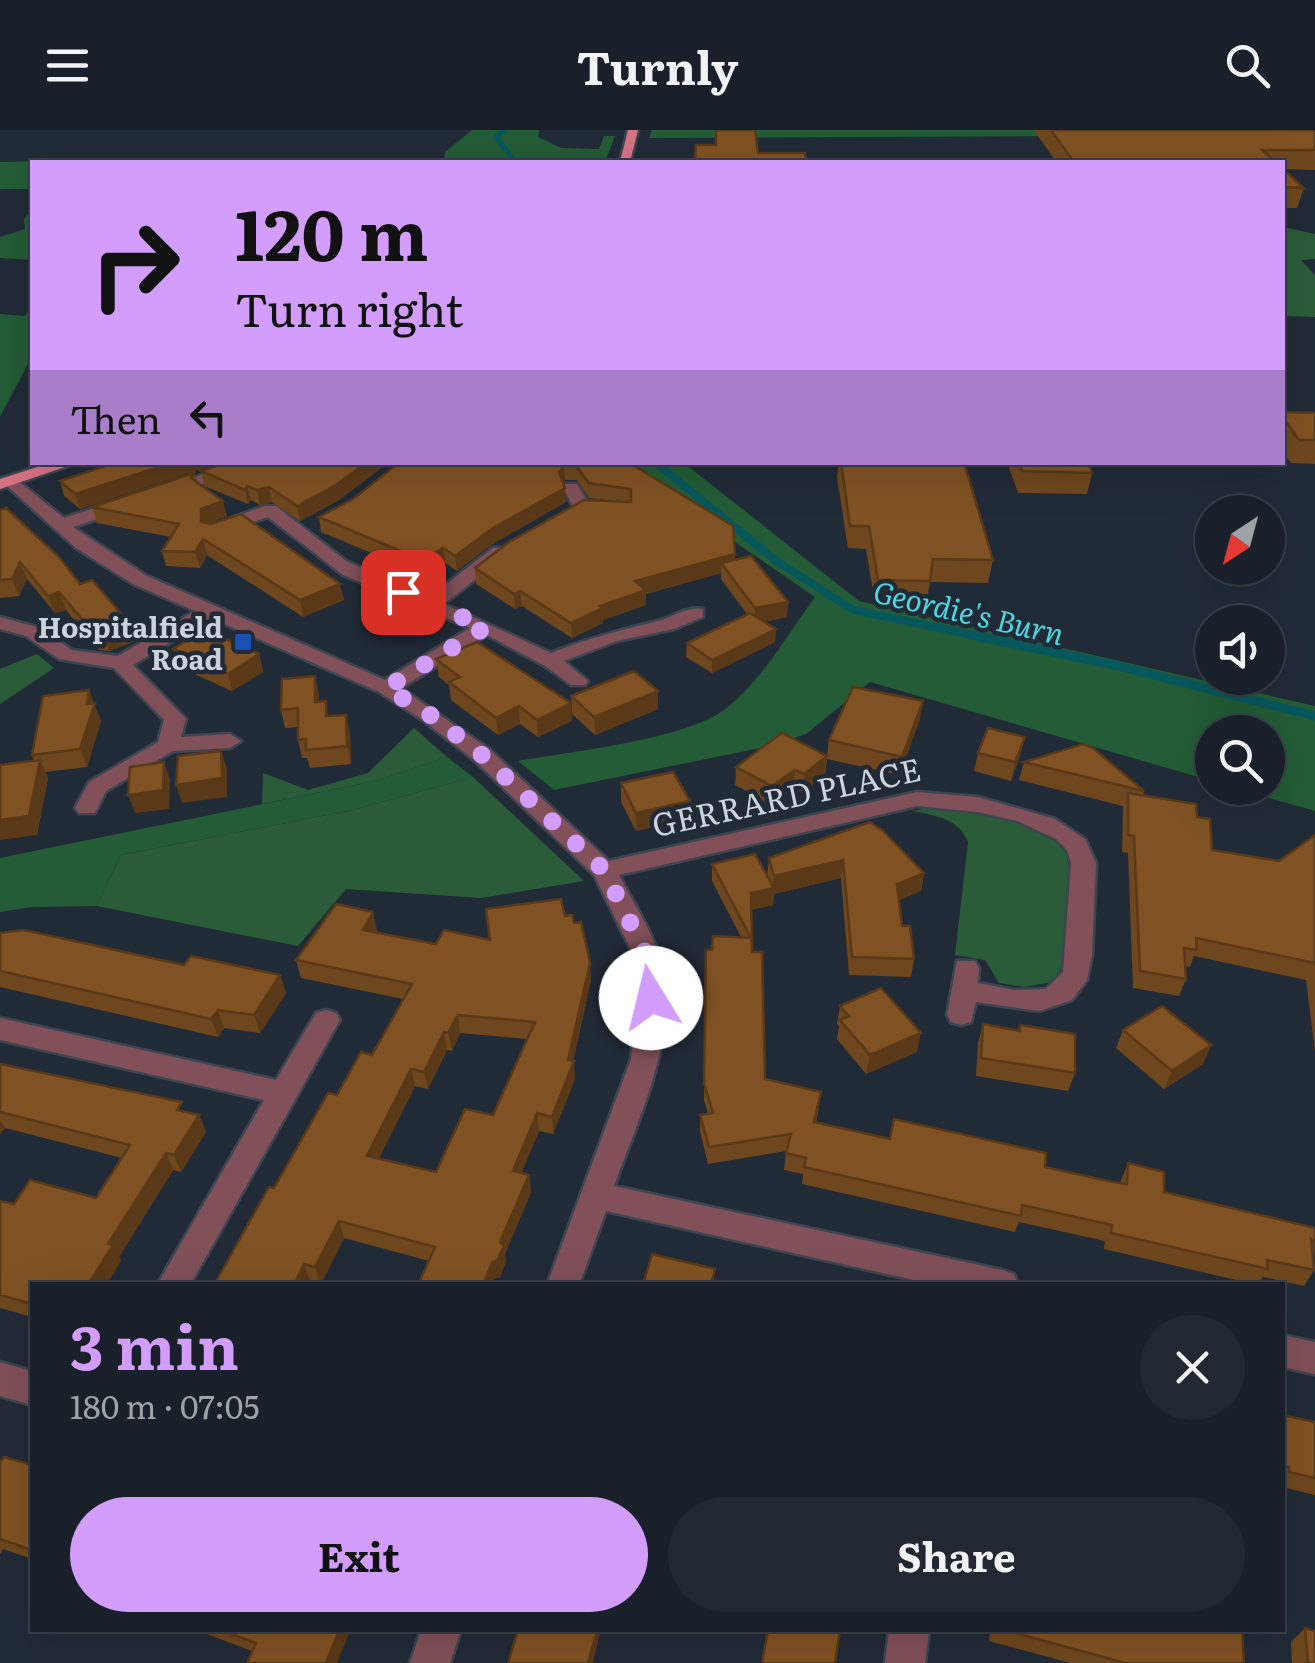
<!DOCTYPE html>
<meta charset="utf-8">
<style>
:root{--surface:#192029;--page:#222831;--text:#f1f3f6;--muted:#9fa3a8;--line:#373e46;--accent:#d29dfd}
body{margin:0;font-family:Literata,serif;background:var(--page);color:var(--text);height:100vh;display:flex;flex-direction:column;font-size:38px;white-space:nowrap}
*{box-sizing:border-box;margin:0}
p{font-size:32px;color:var(--muted)}
.icon{flex:none;width:55px;height:55px;fill:none;stroke:currentColor;stroke-width:2;stroke-linecap:round;stroke-linejoin:round}
.map{position:relative;flex:1;overflow:hidden}
.details{position:absolute;left:30px;top:1152px;width:1255px;height:350px;display:flex;flex-direction:column;background:var(--surface);border-radius:0px;box-shadow:0 10px 40px #0002,0 0 0 2px var(--line)}
.details>*{flex:none}
.guide{position:absolute;left:30px;top:30px;width:1255px;height:305px;border-radius:0px;box-shadow:0 10px 40px #0002,0 0 0 2px var(--line);background:#d29dfd;color:#111;overflow:hidden}
.needle{width:65px;rotate:216deg}
.tools{position:absolute;left:1195px;top:365px;display:grid;gap:20px}
.tools a{display:grid;place-items:center;width:90px;height:90px;border-radius:50%;background:var(--surface);box-shadow:0 10px 40px #0002,0 0 0 2px var(--line);font-size:50px}
.pin{position:absolute;display:grid;place-items:center;width:85px;height:85px;color:#fff;margin:-42px;border-radius:20px;box-shadow:0 5px 15px #0006}
.me{position:absolute;width:110px;margin:-55px;rotate:351deg;stroke-linejoin:round;filter:drop-shadow(0 0 8px #0008)}
.turn{display:flex;align-items:center;gap:35px;height:210px;padding:0 40px;font-size:45px}
.turn .icon{width:130px;height:130px;stroke-width:2.5}
.turn b{display:block;font-size:70px;line-height:85px}
.then{display:flex;align-items:center;height:95px;padding:0 40px;background:#0003;gap:20px;font-size:38px}
.round{display:grid;place-items:center;flex:none;width:105px;height:105px;border-radius:52px;background:var(--page)}
.headline{display:flex;align-items:center;justify-content:space-between;height:170px;padding:0 40px}
h1{font-size:60px;font-weight:700;line-height:75px;color:var(--accent)}
.primary-button{display:flex;gap:20px;margin-top:auto;padding:20px 40px}
.primary-button a{flex:1;height:115px;border-radius:60px;background:var(--accent);color:#111;font-size:40px;font-weight:700;line-height:115px;text-align:center}
.primary-button a+a{background:var(--page);color:var(--text)}
header{display:flex;justify-content:space-between;align-items:center;height:130px;padding:0 40px;background:var(--surface);font-size:45px;font-weight:700}
.map>svg:first-child{display:block}
.green{fill:#2b5c3a}
.forest{fill:#235c36}
.lines{fill:none;stroke-linecap:round;stroke-linejoin:round}
.stream-far2{stroke:#07585d;stroke-width:5}
.stream-far1{stroke:#07585d;stroke-width:8}
.stream{stroke:#07585d;stroke-width:9}
.minor-casing{stroke:#3d4551;stroke-width:5}
.major-casing{stroke:#3d4551;stroke-width:5}
.minor{fill:#815058;fill-rule:evenodd}
.major{fill:#d67385;fill-rule:evenodd}
.wall{fill:#6e471e;fill-rule:evenodd}
.shaded-wall{fill:#5a3918}
.building{fill:#805223;stroke:#5a3918;stroke-width:2.5;fill-rule:evenodd}
.route{stroke:#d29dfd;stroke-width:18;stroke-dasharray:0 32.4}
.transit-dot{fill:#1a4fb4;stroke:#212a37;stroke-width:4}
.labels{text-anchor:middle;dominant-baseline:central;stroke-width:9;stroke-linejoin:round;paint-order:stroke}
.far-poi-label{font-size:28px;font-weight:bold;fill:#cdd3dc;stroke:#212a37;text-anchor:end}
.far-water-label{font-size:30px;font-style:italic;fill:#4dd7df;stroke:#212a37}
.street-label{font-size:32px;fill:#cdd3dc;stroke:#212a37}
</style>
<header><svg class="icon" aria-label="menu" viewBox="0 0 24 24"><path d="M4 6h16M4 12h16M4 18h16"/></svg>Turnly<svg class="icon" aria-label="search" viewBox="0 0 24 24"><circle cx="10" cy="10" r="6"/><path d="M15 15l6 6"/></svg></header>
<div class="map">
<svg width="1315" height="1533" viewBox="0 0 1315 1533">
<rect width="100%" height="100%" fill="#212a37"/>
<g class="green">
<polygon points="1283,97 1315,104 1315,129 1301,130 1315,145 1315,187 1283,186"/>
<polygon points="37,524 54,538 0,574 0,539"/>
<polygon points="414,598 447,627 375,651 262,674 263,643 308,660 368,643"/>
<polygon points="473,647 584,751 481,768 346,759 298,816 97,776 121,725 353,680"/>
<path d="M929,678C959,678 1052,693 1065,722C1076,745 1063,812 1061,838L1052,852L1025,857L999,853L985,830L955,825L968,712C960,689 934,685 912,681Z"/>
</g>
<g class="forest">
<polygon points="472,0 539,0 538,7 561,18 599,19 604,6 615,6 605,32 444,32 445,22"/>
<polygon points="652,0 1257,0 1259,5 649,8"/>
<polygon points="127,29 124,32 32,32 29,59 0,59 0,32"/>
<polygon points="32,79 32,130 0,128 0,107 25,99 24,89"/>
<polygon points="32,175 32,226 0,287 0,184 25,186"/>
<path d="M634,333H684L859,471L1315,576V681L1234,658H1268V602H1212V651L870,552L806,604L775,615L554,660L518,631C572,621 687,610 728,577C763,548 788,504 815,467L678,373Z"/>
<polygon points="447,627 473,647 353,680 121,725 97,776 31,777 0,782 0,728 375,651"/>
</g>
<g class="lines">
<polyline class="stream-far2" points="504,0 496,7 515,32"/>
<polyline class="stream-far1" points="655,332 775,430 853,480 983,507"/>
<polyline class="stream" points="971,505 1114,535 1315,586"/>
<g class="minor-casing">
<g id="minor">
<polygon points="236,332 262,332 169,366 155,362"/>
<path d="M12,346L64,388L119,370H131V378L73,397L147,446L385,550L470,498L343,445L268,387L219,404L210,399L213,395L264,376H276L346,431L428,468L493,418H505V426L444,474L551,523C586,509 621,500 658,491C673,487 687,476 703,479V487L674,499L617,511L564,531L588,551L585,555H571L545,536L487,505L401,558L489,619L609,731L917,662L978,667L1055,689L1085,709L1096,733L1092,825L1087,850L1072,870L1040,881L976,872L971,892L961,895L951,892L947,885L957,831H975L979,838L978,853L1014,860L1046,859L1063,842L1071,733L1067,720L1056,709L1017,691L978,682L917,676L619,745C631,769 649,796 658,822C683,899 640,984 614,1056L1002,1140L1014,1144L1018,1155H936L606,1081L579,1155H547L631,929L637,868L632,822L594,745L473,629L424,591L379,562L211,488L133,535L186,589L181,607L230,604L241,611L230,618L173,621L106,661L95,683H79L75,678L89,652L158,612L164,590L114,538L59,529L26,506L0,499V487L40,498L72,520L118,526L195,481L133,454L76,418L6,355L4,351Z"/>
<polygon points="565,354 577,354 587,371 610,374 619,379 610,384 575,380 563,358"/>
<polygon points="326,880 336,883 340,890 190,1155 157,1155 264,970 0,910 0,888 276,950 316,883"/>
<polygon points="1282,1205 1315,1212 1315,1244 1282,1237"/>
<polygon points="0,1232 32,1241 32,1275 0,1266"/>
<polygon points="421,1500 461,1500 450,1533 410,1533"/>
<polygon points="889,1500 929,1500 925,1533 885,1533"/>
</g>
</g>
<g class="major-casing">
<g id="major">
<polygon points="628,0 638,0 630,32 620,32"/>
<polygon points="53,332 80,332 0,359 0,349"/>
</g>
</g>
<use href="#minor" class="minor"/>
<use href="#major" class="major"/>
</g>
<g class="wall">
<polygon points="1034,0 1315,0 1315,40 1284,39 1304,58 1297,78 1282,78 1282,32 1056,32"/>
<polygon points="1315,283 1315,334 1291,333 1282,321 1282,286"/>
<polygon points="117,332 222,332 80,379 64,366 60,351"/>
<polygon points="227,332 389,332 339,370 300,391 272,372 260,375 251,370 248,374 204,356 201,341"/>
<polygon points="590,332 735,424 735,430 788,472 787,487 764,492 776,499 775,512 712,543 686,527 687,513 747,484 721,449 721,443 646,464 646,475 603,490 603,493 572,508 522,476 515,479 476,454 475,438 615,371 589,368 577,350 565,350 563,352 566,372 494,413 457,441 445,433 424,445 321,402 319,387 353,369"/>
<polygon points="839,332 964,332 993,430 988,453 930,452 926,474 875,473 866,419 848,418 837,347"/>
<polygon points="1007,332 1088,332 1092,343 1087,364 1018,363"/>
<polygon points="194,343 197,352 227,386 209,393 344,470 303,487 207,425 200,438 166,436 162,421 171,407 97,393 92,377"/>
<polygon points="0,380 80,454 136,511 109,521 99,520 66,480 55,483 27,449 19,466 0,468"/>
<polygon points="222,512 259,524 263,542 232,561 179,537 173,519"/>
<polygon points="436,529 571,573 572,591 538,607 520,594 498,605 451,570 449,555 439,547"/>
<polygon points="315,546 319,571 329,586 350,603 351,634 310,638 307,628 302,628 298,610 298,597 285,598 281,580"/>
<polygon points="571,566 658,579 595,605 572,584"/>
<polygon points="93,573 101,591 87,637 45,642 48,648 37,705 34,631 32,625"/>
<polygon points="920,589 899,645 827,629 825,645 802,663 793,658 771,675 735,655 736,637 827,626 829,610"/>
<polygon points="978,623 1020,625 1011,651 974,641"/>
<polygon points="1024,632 1144,661 1143,665 1197,687 1212,720 1279,731 1315,705 1315,922 1306,850 1194,826 1190,837 1185,836 1186,849 1179,866 1133,858 1128,723 1122,722 1123,676 1019,650"/>
<polygon points="621,653 690,671 689,689 636,701 621,672"/>
<polygon points="870,692 924,743 921,761 899,770 902,796 914,829 911,847 849,845 841,748 774,764 773,775 751,780 752,822 765,949 819,978 816,992 890,1009 1045,1037 1120,1053 1128,1033 1164,1062 1315,1098 1314,1140 1304,1156 1263,1147 1257,1155 1104,1119 1105,1111 1019,1092 1015,1102 802,1054 803,1044 784,1040 786,1021 708,1034 700,1001 700,985 708,984 704,970 706,837 712,820 741,807 712,751 712,734 767,746 769,728"/>
<path d="M565,786L591,851L573,931L575,949L553,1004L539,1001L521,1043L529,1045L531,1062L505,1124L506,1132L500,1147L494,1149L492,1155H418L429,1131L344,1108L321,1154L310,1151L308,1155H214L274,1058L337,965L372,925L403,869L301,848L296,830L377,800L376,803L436,814L490,810ZM460,903L527,909L493,985L436,1042L379,1028L415,956L428,959L447,920L452,921Z"/>
<polygon points="0,803 184,835 280,845 286,863 260,903 224,898 218,907 0,857"/>
<polygon points="840,876 917,922 866,944 837,909 839,896 837,894"/>
<polygon points="983,894 1018,900 1020,895 1075,943 1068,961 976,946 978,913"/>
<polygon points="1123,900 1211,915 1203,934 1164,959 1116,918"/>
<polygon points="0,934 199,985 206,1002 181,1042 173,1040 119,1127 121,1131 32,1155 32,1187 0,1178 0,1071 14,1074 96,1068 122,1028 5,998 0,1004"/>
<polygon points="1282,1285 1315,1292 1315,1365 1282,1357"/>
<polygon points="0,1332 32,1335 32,1429 3,1419 0,1424"/>
<polygon points="1305,1498 1315,1533 1292,1533 1291,1512"/>
<polygon points="196,1500 349,1500 350,1501 252,1521"/>
<polygon points="990,1500 1242,1500 1244,1533 1070,1533 989,1511"/>
</g>
<g class="shaded-wall">
<polygon points="175,332 222,332 80,379 75,364"/>
<polygon points="367,332 389,332 339,370 300,391 297,376"/>
<polygon points="564,336 565,350 560,356 559,342"/>
<polygon points="247,356 251,370 248,374 245,360"/>
<polygon points="269,357 272,372 260,375 257,360"/>
<polygon points="565,358 566,372 494,413 457,441 455,426 493,398"/>
<polygon points="223,371 227,386 205,395 201,392 201,379"/>
<polygon points="203,409 207,425 200,438 195,422"/>
<polygon points="443,418 445,433 424,445 422,430"/>
<polygon points="735,424 734,439 721,433 721,443 646,464 646,475 603,490 603,493 572,508 571,493 600,476 635,451"/>
<polygon points="20,432 27,449 19,466 12,449"/>
<polygon points="340,454 344,470 303,487 300,470"/>
<polygon points="520,461 522,476 515,479 514,464"/>
<polygon points="59,462 66,480 55,483 48,466"/>
<polygon points="788,472 787,487 754,494 755,478"/>
<polygon points="130,494 136,511 109,521 103,503"/>
<polygon points="776,499 775,512 712,543 712,530"/>
<polygon points="259,524 263,542 232,561 228,544"/>
<polygon points="315,546 319,564 319,590 315,572"/>
<polygon points="89,560 101,591 87,637 80,619"/>
<polygon points="658,561 658,579 595,605 594,587"/>
<polygon points="923,571 920,589 899,645 902,627"/>
<polygon points="571,573 572,591 538,607 537,590"/>
<polygon points="519,576 520,594 498,605 496,588"/>
<polygon points="346,585 350,603 351,634 347,616"/>
<polygon points="1025,607 1020,625 1011,651 1015,632"/>
<polygon points="221,621 227,639 227,667 182,673 176,655"/>
<polygon points="827,626 825,645 802,663 804,644"/>
<polygon points="40,630 48,648 37,705 0,710 0,690"/>
<polygon points="164,632 170,650 169,679 135,683 128,665"/>
<polygon points="795,640 793,658 771,675 772,656"/>
<polygon points="690,671 689,689 636,701 636,683"/>
<polygon points="843,730 841,748 774,764 773,775 750,780 751,763 773,758 774,746"/>
<polygon points="924,743 921,761 894,772 897,754"/>
<polygon points="373,782 377,800 367,818 363,800"/>
<polygon points="590,833 591,851 572,936 574,931 575,949 553,1004 552,987 568,930"/>
<polygon points="280,845 286,863 260,903 254,885"/>
<polygon points="218,880 224,898 218,907 211,889"/>
<polygon points="458,885 460,903 452,921 448,903"/>
<polygon points="444,902 447,920 428,959 424,942"/>
<polygon points="921,903 917,922 866,944 870,925"/>
<polygon points="1211,915 1203,934 1164,959 1172,941"/>
<polygon points="411,939 415,956 372,1043 367,1026"/>
<polygon points="537,983 539,1001 515,1059 513,1041"/>
<polygon points="199,985 206,1002 181,1042 174,1025"/>
<polygon points="0,990 5,998 0,1004"/>
<polygon points="166,1023 173,1040 119,1127 121,1131 107,1155 88,1155 108,1114"/>
<polygon points="529,1045 531,1062 505,1124 506,1132 500,1147 494,1149 492,1155 483,1155"/>
<polygon points="339,1091 344,1108 321,1154 315,1137"/>
<polygon points="304,1134 310,1151 308,1155 294,1155"/>
<polygon points="339,1500 349,1500 350,1501 337,1533 326,1533"/>
<polygon points="597,1500 601,1500 593,1533 588,1533"/>
</g>
<g class="building">
<polygon points="716,0 755,0 758,23 805,23 806,32 695,32 696,15 716,15"/>
<polygon points="1051,0 1315,0 1315,20 1262,20 1276,32 1074,32"/>
<polygon points="1282,38 1304,58 1282,57"/>
<polygon points="1282,282 1315,283 1315,310 1299,310 1282,286"/>
<polygon points="117,332 175,332 75,364 60,351"/>
<polygon points="227,332 367,332 336,355 297,376 269,357 257,360 247,356 245,360 201,341"/>
<polygon points="400,332 590,332 590,334 628,332 733,396 735,424 635,451 646,460 600,476 603,478 571,493 520,461 514,464 475,438 509,412 584,370 631,372 631,359 589,353 576,336 564,336 559,342 565,358 493,398 455,426 443,418 422,430 319,387 353,369"/>
<polygon points="841,332 964,332 993,430 933,429 930,451 878,450 869,396 850,396"/>
<polygon points="1019,332 1088,332 1092,343 1022,341"/>
<polygon points="194,343 191,348 223,371 201,379 201,392 211,394 241,384 340,454 300,470 203,409 195,422 162,421 179,394 92,377"/>
<polygon points="6,378 59,427 80,454 92,450 130,494 103,503 93,502 59,462 48,466 20,432 12,449 0,450 0,380"/>
<polygon points="751,426 788,472 755,478 721,433"/>
<polygon points="750,483 776,499 712,530 687,513"/>
<polygon points="201,502 222,512 226,509 259,524 228,544 173,519"/>
<polygon points="477,512 571,573 537,590 519,576 496,588 449,552 460,547 436,529"/>
<polygon points="634,541 658,561 594,587 571,566"/>
<polygon points="315,546 315,572 326,571 326,586 346,585 347,616 306,620 306,609 298,610 298,578 281,580 282,549"/>
<polygon points="853,557 923,571 902,627 829,610"/>
<polygon points="89,560 87,574 95,573 80,619 32,625 43,566"/>
<polygon points="988,598 1025,607 1015,632 978,623"/>
<polygon points="782,603 827,626 804,644 795,640 772,656 736,637"/>
<polygon points="1083,614 1093,618 1144,661 1024,632"/>
<polygon points="221,621 222,648 176,655 178,626"/>
<polygon points="40,630 29,686 0,690 0,635"/>
<polygon points="164,632 163,660 128,665 130,637"/>
<polygon points="673,642 690,671 636,683 621,653"/>
<polygon points="1128,663 1196,674 1197,687 1210,689 1212,720 1279,731 1315,705 1315,836 1315,833 1196,808 1197,820 1184,818 1186,849 1140,841 1134,706 1128,705"/>
<polygon points="870,692 882,700 924,743 897,754 902,796 910,796 914,829 852,827 843,730 774,746 769,728"/>
<polygon points="755,724 774,758 751,763 752,822 762,822 765,949 821,962 814,992 890,1009 894,989 1046,1023 1045,1037 1113,1052 1127,1054 1128,1033 1164,1042 1164,1062 1315,1098 1315,1112 1311,1109 1314,1140 1267,1130 1268,1139 1111,1103 1112,1095 1022,1075 1021,1086 804,1037 806,1028 786,1023 791,1004 709,1017 700,985 713,983 704,953 706,820 712,820 713,806 751,808 712,734"/>
<path d="M561,769L565,786L572,785L574,793L581,792L590,833L568,930L574,931L552,987L537,983L513,1041L529,1045L500,1112L504,1116L497,1130L492,1133L483,1155H418L435,1117L339,1091L315,1137L304,1134L294,1155H214L269,1057L274,1058L328,963L337,965L361,922L372,925L412,854L296,830L336,774L373,782L363,800L436,814L444,800L490,810L486,779ZM458,885L535,892L493,985L465,979L436,1042L367,1026L411,939L424,942L444,902L448,903Z"/>
<polygon points="24,800 184,835 191,826 280,845 254,885 218,880 211,889 0,841 0,803"/>
<polygon points="881,858 921,903 870,925 840,890 849,886 840,876"/>
<polygon points="1162,876 1211,915 1172,941 1123,900"/>
<polygon points="983,894 1020,901 1020,895 1075,904 1075,943 981,928"/>
<polygon points="0,934 182,972 177,980 199,985 174,1025 166,1023 108,1114 113,1115 88,1155 32,1155 32,1174 0,1165 0,1071 14,1074 30,1050 96,1068 130,1015 0,982"/>
<polygon points="652,1124 715,1139 711,1155 643,1155"/>
<polygon points="1282,1285 1315,1292 1315,1348 1289,1342 1289,1337 1282,1336"/>
<polygon points="4,1327 32,1335 32,1420 0,1409 0,1332"/>
<polygon points="1305,1498 1315,1501 1315,1533 1308,1533"/>
<polygon points="221,1500 339,1500 326,1533 247,1533 256,1513"/>
<polygon points="518,1500 597,1500 588,1533 508,1533"/>
<polygon points="768,1500 840,1500 835,1533 762,1533"/>
<polygon points="1005,1500 1242,1500 1244,1533 1125,1533"/>
</g>
<g class="lines">
<polyline class="route" points="403,462 486,497 386,558 432,586 481,624 604,740 645,822 651,868"/>
</g>
<rect class="transit-dot" x="233" y="502" width="20" height="20" rx="5"/>
<g class="labels">
<g class="far-poi-label">
<text x="223" y="496">Hospitalfield<tspan x="223" dy="32">Road</tspan></text>
</g>
<g class="far-water-label">
<text transform="translate(969 481) rotate(13)">Geordie's Burn</text>
</g>
<g class="street-label">
<text transform="translate(786 665) rotate(-12)">GERRARD PLACE</text>
</g>
</g>
</svg>
<div class="tools">
<a><svg class="needle" viewBox="-14 -14 28 28"><path d="M0-13l5 13h-10z" fill="#e53935"/><path d="M0 13l5-13h-10z" fill="#9fa3a8"/></svg></a>
<a><svg class="icon" aria-label="sound" viewBox="0 0 24 24"><path d="M4 9h4l5-4v14l-5-4H4zM17 9q2 3 0 6"/></svg></a>
<a><svg class="icon" aria-label="search" viewBox="0 0 24 24"><circle cx="10" cy="10" r="6"/><path d="M15 15l6 6"/></svg></a>
</div>
<div class="pin" style="left:403px;top:462px;background:#d93025"><svg class="icon" aria-label="arrive" viewBox="0 0 24 24"><path d="M6 21V4h12l-3 4 3 4H6"/></svg></div>
<svg class="me" style="left:651px;top:868px" viewBox="-20 -20 40 40"><circle r="19" fill="#fff"/><path d="M0-13L10 11 0 6-10 11z" fill="#d29dfd"/></svg>
<div class="guide">
<div class="turn"><svg class="icon" aria-label="right" viewBox="0 0 24 24"><path d="M7 20v-9h11M14 6l5 5-5 5"/></svg><div><b>120 m</b>Turn right</div></div>
<div class="then">Then<svg class="icon" aria-label="left" viewBox="0 0 24 24"><path d="M17 20v-9H6M10 6l-5 5 5 5"/></svg></div>
</div>
<section class="details">
<div class="headline"><div><h1>3 min</h1><p>180 m · 07:05</p></div><a class="round"><svg class="icon" aria-label="close" viewBox="0 0 24 24"><path d="M6 6l12 12M18 6L6 18"/></svg></a></div>
<div class="primary-button"><a>Exit</a><a>Share</a></div>
</section>
</div>
